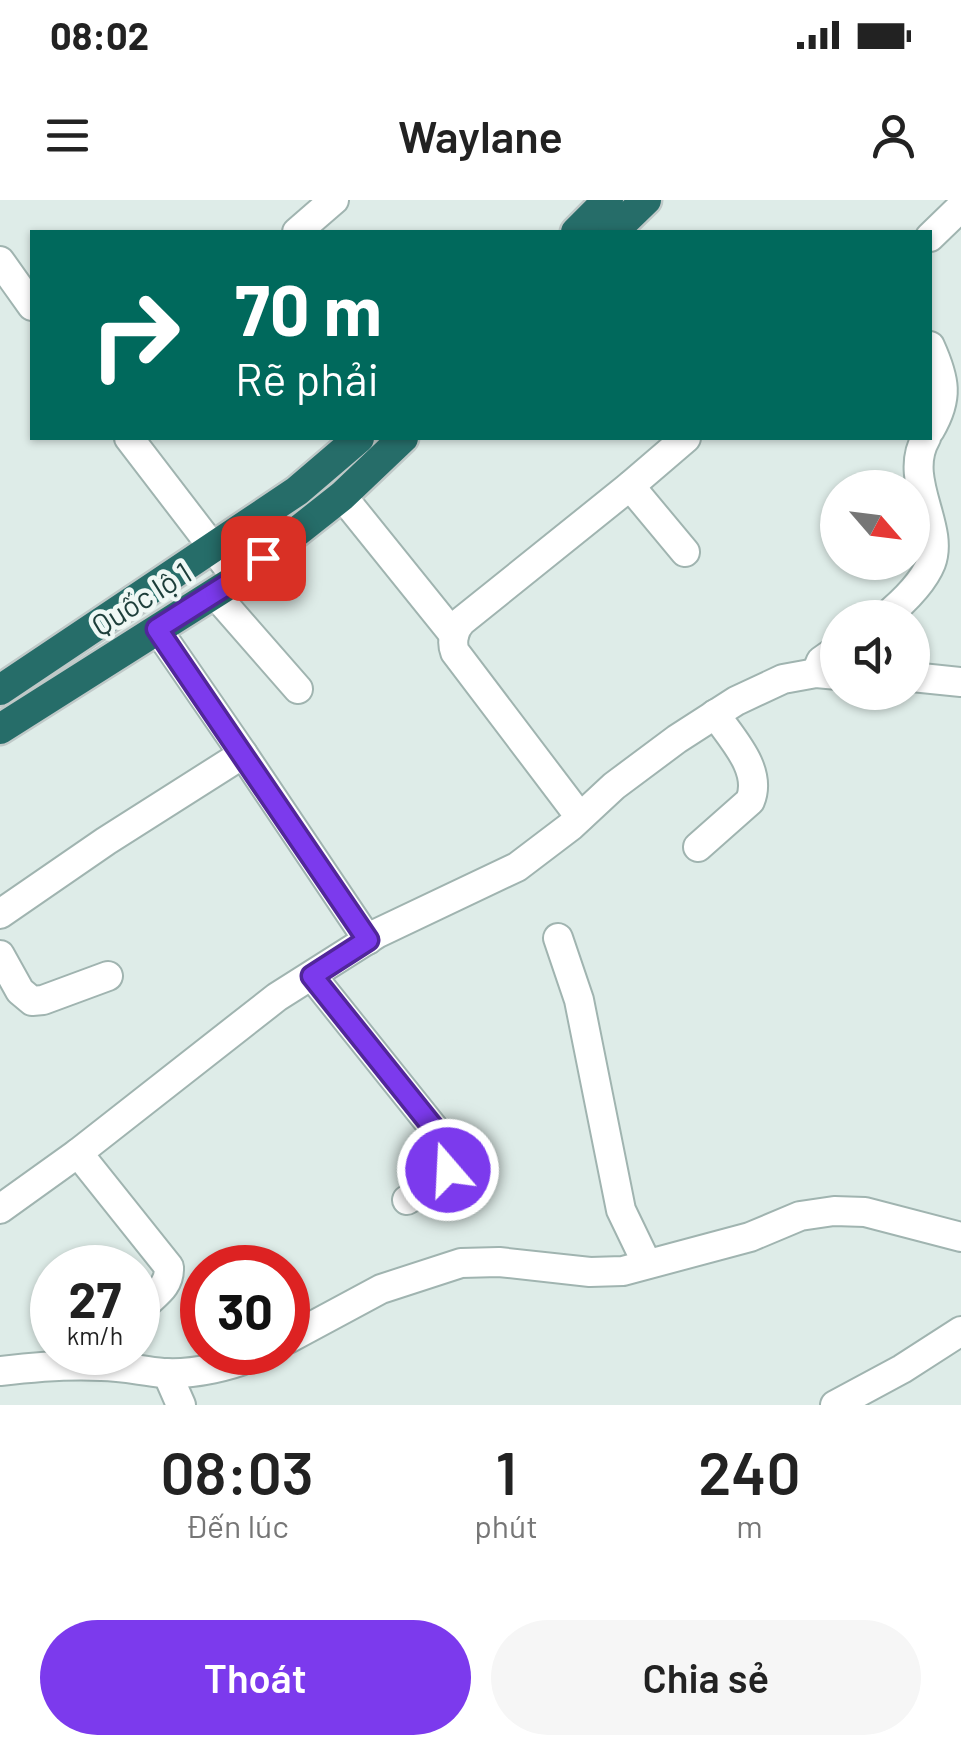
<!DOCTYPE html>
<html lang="vi">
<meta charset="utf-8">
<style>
:root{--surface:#fff;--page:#f6f6f6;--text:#222;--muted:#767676;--accent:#7c3aed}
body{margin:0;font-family:Barlow,sans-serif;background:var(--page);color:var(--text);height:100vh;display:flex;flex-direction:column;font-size:38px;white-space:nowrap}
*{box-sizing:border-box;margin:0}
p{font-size:32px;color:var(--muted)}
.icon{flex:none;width:55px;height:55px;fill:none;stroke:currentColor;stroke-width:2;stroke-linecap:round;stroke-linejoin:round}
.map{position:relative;height:1205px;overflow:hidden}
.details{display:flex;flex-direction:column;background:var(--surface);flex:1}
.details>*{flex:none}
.hud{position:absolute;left:30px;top:30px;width:902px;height:210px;border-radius:0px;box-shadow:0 2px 8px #0004;background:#00695c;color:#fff;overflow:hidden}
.needle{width:65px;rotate:118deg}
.tools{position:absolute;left:820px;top:270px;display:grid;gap:20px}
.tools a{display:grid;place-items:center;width:110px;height:110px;border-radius:50%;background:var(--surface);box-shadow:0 2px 8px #0004;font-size:50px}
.speed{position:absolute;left:30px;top:1045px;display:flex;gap:20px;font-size:50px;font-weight:700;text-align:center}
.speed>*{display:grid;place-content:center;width:130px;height:130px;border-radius:50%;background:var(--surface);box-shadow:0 2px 8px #0004;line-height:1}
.speed small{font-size:25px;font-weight:400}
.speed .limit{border:15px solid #d22;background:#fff;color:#111}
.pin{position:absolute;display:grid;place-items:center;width:85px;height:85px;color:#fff;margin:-42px;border-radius:20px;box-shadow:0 5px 15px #0006}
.me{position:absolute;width:110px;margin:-55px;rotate:341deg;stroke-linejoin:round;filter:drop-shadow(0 0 8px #0008)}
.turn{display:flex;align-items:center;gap:35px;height:210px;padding:0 40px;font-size:45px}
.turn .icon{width:130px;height:130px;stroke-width:2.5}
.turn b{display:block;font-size:70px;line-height:85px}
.eta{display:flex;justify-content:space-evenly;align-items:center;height:170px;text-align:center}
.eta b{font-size:60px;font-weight:600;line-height:70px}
.cta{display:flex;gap:20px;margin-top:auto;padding:20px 40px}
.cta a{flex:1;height:115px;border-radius:60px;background:var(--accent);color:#fff;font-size:40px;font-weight:600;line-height:115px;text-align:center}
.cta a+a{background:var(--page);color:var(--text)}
.status{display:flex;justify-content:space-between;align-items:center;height:70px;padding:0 50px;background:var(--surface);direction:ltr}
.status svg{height:28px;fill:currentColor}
header{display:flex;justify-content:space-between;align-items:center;height:130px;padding:0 40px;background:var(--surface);font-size:45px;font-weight:600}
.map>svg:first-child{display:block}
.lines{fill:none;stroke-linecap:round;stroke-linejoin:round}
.minor-casing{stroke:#a0b4b0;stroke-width:32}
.highway-casing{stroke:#c0c9c8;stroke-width:35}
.minor{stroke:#fff;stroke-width:28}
.highway{stroke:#266d69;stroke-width:30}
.route-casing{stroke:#51269a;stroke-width:25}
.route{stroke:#7c3aed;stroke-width:18}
.labels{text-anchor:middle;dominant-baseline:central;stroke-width:9;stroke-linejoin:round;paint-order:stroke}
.street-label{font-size:30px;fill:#1d3e3a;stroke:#eff8f5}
</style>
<div class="status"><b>08:02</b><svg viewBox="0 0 49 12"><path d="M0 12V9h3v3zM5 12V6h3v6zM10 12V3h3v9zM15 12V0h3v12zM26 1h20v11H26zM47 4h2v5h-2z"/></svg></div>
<header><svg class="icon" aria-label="menu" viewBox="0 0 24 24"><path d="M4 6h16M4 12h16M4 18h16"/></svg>Waylane<svg class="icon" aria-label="person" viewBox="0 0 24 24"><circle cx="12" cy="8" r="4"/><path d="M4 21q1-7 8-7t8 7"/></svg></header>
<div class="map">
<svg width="961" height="1205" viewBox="0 0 961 1205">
<rect width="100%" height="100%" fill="#deece8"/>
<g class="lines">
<g class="minor-casing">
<g id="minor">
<polyline points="297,32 334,0"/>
<polyline points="930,37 961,7"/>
<polyline points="0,61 32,106"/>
<path d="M930,146C945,179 949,198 930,230"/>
<polyline points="129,238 237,379"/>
<polyline points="630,286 685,352"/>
<polyline points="342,296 454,435"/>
<polyline points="214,393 298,489"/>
<path d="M884,418C901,404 923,383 931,363C945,326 902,279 926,238"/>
<polyline points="816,473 821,461 838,449"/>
<polyline points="912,477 961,482"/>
<polyline points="243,554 368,740"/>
<path d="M580,617L455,452C451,442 454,429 462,421L630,286L686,238"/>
<path d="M698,647L750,601C763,570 732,539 715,514"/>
<polyline points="0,714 106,641 243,554 157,429"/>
<polyline points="558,738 579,800 621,1010 647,1064"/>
<polyline points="0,755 20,791 32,801 43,800 108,776"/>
<path d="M312,776L452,951C456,975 425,988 407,1000"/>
<path d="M78,953L169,1067C170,1090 150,1096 138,1112"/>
<polyline points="0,1009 78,953 277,797 378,733 517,667 571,626 614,586 677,539 736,501 783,479 816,473 838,475"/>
<polyline points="288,1139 381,1089 461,1063 499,1062 590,1072 623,1071 750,1037 800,1016 834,1011 865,1012 961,1037"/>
<path d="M0,1171C34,1167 67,1164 101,1166C122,1166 142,1171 163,1173C191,1175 236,1166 261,1152"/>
<polyline points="167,1173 181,1205"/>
<polyline points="835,1205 902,1169 961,1131"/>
</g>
</g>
<g class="highway-casing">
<g id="highway">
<polyline points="576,32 608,0"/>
<polyline points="613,32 646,0"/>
<polyline points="0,490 297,291 359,238"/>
<polyline points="0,529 237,379 342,296 403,238"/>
</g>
</g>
<use href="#minor" class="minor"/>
<use href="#highway" class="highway"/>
</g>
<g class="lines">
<g class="route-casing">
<polyline id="route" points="263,358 236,379 157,429 368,740 312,776 452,951 454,961 448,970"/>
</g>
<use href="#route" class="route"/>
</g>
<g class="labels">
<g class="street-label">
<text transform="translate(141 398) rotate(-32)">Quốc lộ 1</text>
</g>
</g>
</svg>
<div class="tools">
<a><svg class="needle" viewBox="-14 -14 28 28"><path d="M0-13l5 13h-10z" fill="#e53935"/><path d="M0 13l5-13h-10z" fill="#767676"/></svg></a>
<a><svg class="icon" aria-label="sound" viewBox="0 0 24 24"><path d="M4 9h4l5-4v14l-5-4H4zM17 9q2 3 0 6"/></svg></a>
</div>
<div class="speed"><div>27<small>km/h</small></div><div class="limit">30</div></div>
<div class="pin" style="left:263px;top:358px;background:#d93025"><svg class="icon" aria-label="arrive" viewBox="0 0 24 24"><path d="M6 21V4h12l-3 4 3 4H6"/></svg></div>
<svg class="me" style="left:448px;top:970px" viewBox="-20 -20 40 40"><circle r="17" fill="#7c3aed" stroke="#fff" stroke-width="3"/><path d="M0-11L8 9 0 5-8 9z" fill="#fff"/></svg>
<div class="hud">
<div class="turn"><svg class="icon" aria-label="right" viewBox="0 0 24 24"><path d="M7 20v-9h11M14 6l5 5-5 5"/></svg><div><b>70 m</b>Rẽ phải</div></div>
</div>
</div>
<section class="details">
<div class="eta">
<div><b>08:03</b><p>Đến lúc</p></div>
<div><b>1</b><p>phút</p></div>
<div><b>240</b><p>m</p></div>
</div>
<div class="cta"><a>Thoát</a><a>Chia sẻ</a></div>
</section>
